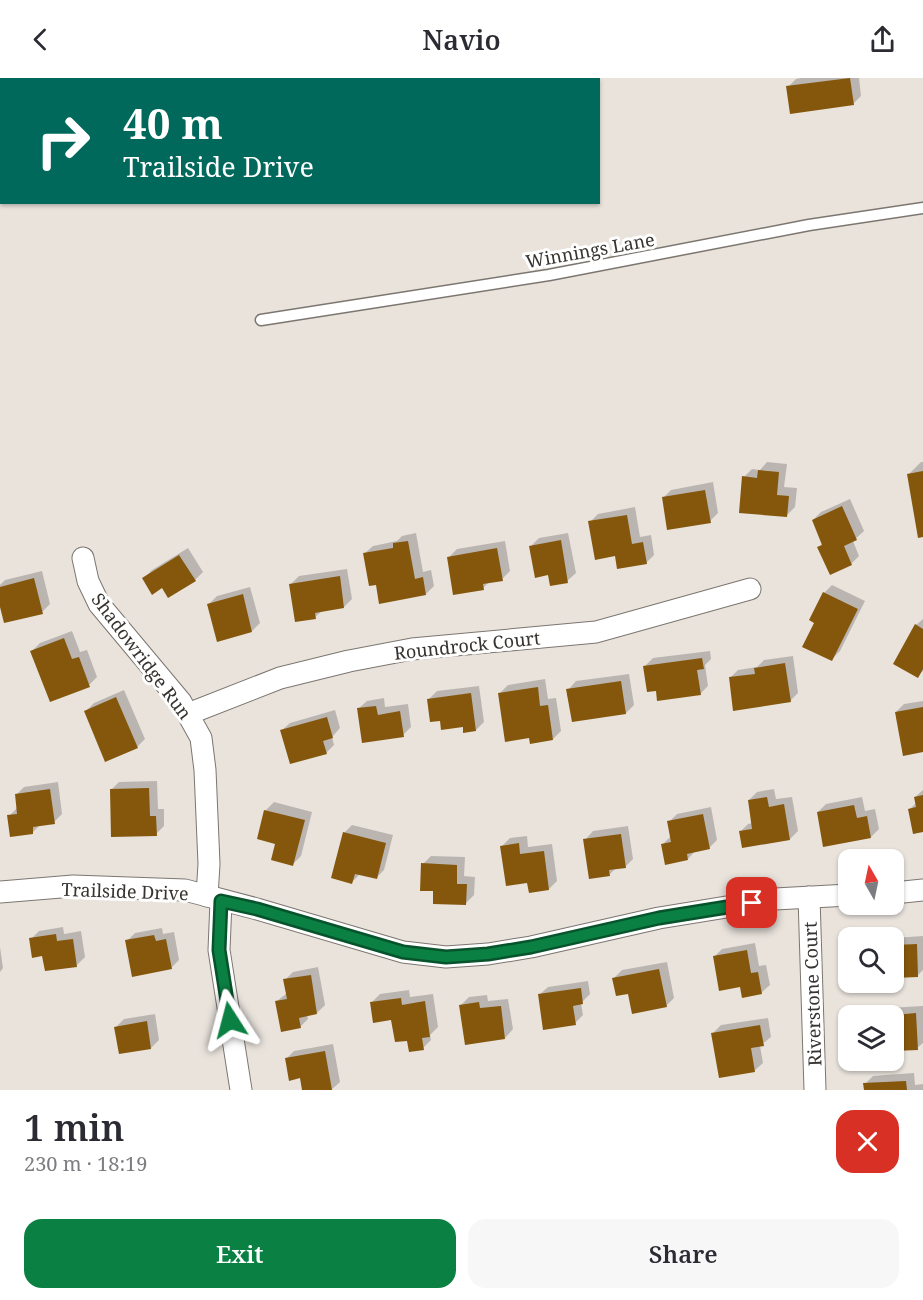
<!DOCTYPE html>
<meta charset="utf-8">
<style>
:root{--surface:#fff;--page:#f7f7f7;--text:#2b2b33;--muted:#7c7c81;--accent:#0b8043}
body{margin:0;font-family:"Noto Serif",serif;background:var(--page);color:var(--text);height:100vh;display:flex;flex-direction:column;font-size:22px;white-space:nowrap}
*{box-sizing:border-box;margin:0}
p{font-size:20px;color:var(--muted)}
.icon{flex:none;width:33px;height:33px;fill:none;stroke:currentColor;stroke-width:2;stroke-linecap:round;stroke-linejoin:round}
.map{position:relative;height:1012px;overflow:hidden}
.drawer{display:flex;flex-direction:column;background:var(--surface);flex:1}
.drawer>*{flex:none}
.guide{position:absolute;left:0px;top:0px;width:600px;height:126px;box-shadow:0 2px 4px #0004;background:#00695c;color:#fff;overflow:hidden}
.needle{width:39px;rotate:351deg}
.buttons{position:absolute;left:838px;top:771px;display:grid;gap:12px}
.buttons a{display:grid;place-items:center;width:66px;height:66px;border-radius:12px;background:var(--surface);box-shadow:0 2px 4px #0004;font-size:30px}
.pin{position:absolute;display:grid;place-items:center;width:51px;height:51px;color:#fff;margin:-26px;border-radius:12px;box-shadow:0 3px 9px #0006}
.me{position:absolute;width:66px;margin:-33px;rotate:351deg;stroke-linejoin:round;filter:drop-shadow(0 0 4px #0008)}
.turn{display:flex;align-items:center;gap:21px;height:126px;padding:0 24px;font-size:27px}
.turn .icon{width:78px;height:78px;stroke-width:2.5}
.turn b{display:block;font-size:42px;line-height:51px}
.round{display:grid;place-items:center;flex:none;width:63px;height:63px;border-radius:18px;background:var(--page)}
.summary{display:flex;align-items:center;justify-content:space-between;height:102px;padding:0 24px}
h1{font-size:36px;font-weight:600;line-height:45px}
.button{display:flex;gap:12px;margin-top:auto;padding:12px 24px}
.button a{flex:1;height:69px;border-radius:18px;background:var(--accent);color:#fff;font-size:24px;font-weight:600;line-height:69px;text-align:center}
.button a+a{background:var(--page);color:var(--text)}
header{display:flex;justify-content:space-between;align-items:center;height:78px;padding:0 24px;background:var(--surface);font-size:27px;font-weight:600}
.map>svg:first-child{display:block}
.shadow{fill:#0003}
.building{fill:#84570c}
.lines{fill:none;stroke-linecap:round;stroke-linejoin:round}
.service-casing{stroke:#7c7670;stroke-width:13}
.minor-casing{stroke:#7c7670;stroke-width:23}
.service{stroke:#fff;stroke-width:10}
.minor{stroke:#fff;stroke-width:21}
.route-casing{stroke:#07532c;stroke-width:15}
.route{stroke:#0b8043;stroke-width:10}
.labels{text-anchor:middle;dominant-baseline:central;stroke-width:6;stroke-linejoin:round;paint-order:stroke}
.street-label{font-size:18px;fill:#363330;stroke:#fff}
</style>
<header><svg class="icon" aria-label="back" viewBox="0 0 24 24"><path d="M15 5l-7 7 7 7"/></svg>Navio<svg class="icon" aria-label="share" viewBox="0 0 24 24"><path d="M12 15V3M7 8l5-5 5 5M5 13v7h14v-7"/></svg></header>
<div class="map">
<svg width="923" height="1012" viewBox="0 0 923 1012">
<rect width="100%" height="100%" fill="#e9e3dc"/>
<g class="shadow">
<polygon points="801,0 859,0 861,18 853,26 788,9 796,1"/>
<polygon points="767,384 787,386 784,409 797,410 795,429 787,437 744,399 752,391 760,392"/>
<polygon points="921,384 923,384 923,458 908,397"/>
<polygon points="713,404 718,435 710,443 663,420 671,412"/>
<polygon points="850,421 864,453 853,463 859,478 851,486 819,469 823,465 813,442 821,434"/>
<polygon points="635,429 640,459 651,457 654,477 646,485 616,477 590,444 598,436"/>
<polygon points="416,455 423,494 431,492 434,508 426,516 377,506 364,476 373,468 397,463 402,458"/>
<polygon points="568,455 576,495 567,503 549,496 531,468 539,460"/>
<polygon points="505,463 510,493 502,501 490,503 483,510 449,479 457,471"/>
<polygon points="188,470 203,494 195,502 163,508 144,500 152,492"/>
<polygon points="347,491 352,521 344,529 323,532 315,539 291,506 299,498"/>
<polygon points="42,493 50,526 42,534 0,522 0,507 5,502"/>
<polygon points="832,507 865,523 840,573 832,581 816,544 824,515"/>
<polygon points="250,509 260,545 252,553 209,526 217,518"/>
<polygon points="923,541 923,593 918,598 916,547"/>
<polygon points="72,553 80,574 87,572 97,599 89,607 32,573 40,565"/>
<polygon points="710,573 711,581 705,587 708,608 700,616 657,611 644,589 653,580"/>
<polygon points="793,578 798,615 790,623 730,600 738,592 757,589 764,582"/>
<polygon points="629,596 634,627 626,635 568,612 576,603"/>
<polygon points="545,601 548,621 556,620 561,653 553,661 500,615 508,607"/>
<polygon points="479,608 484,644 476,652 441,641 429,621 437,613"/>
<polygon points="124,612 145,661 137,669 85,634 94,625"/>
<polygon points="384,620 385,629 408,626 411,649 403,657 358,631 367,623"/>
<polygon points="923,623 923,673 896,634 904,626"/>
<polygon points="335,632 340,650 332,659 334,667 326,675 281,653 290,645"/>
<polygon points="157,703 158,731 164,731 164,748 156,756 111,712 119,704"/>
<polygon points="58,704 62,736 54,744 41,746 33,754 9,738 18,729 16,717 24,709"/>
<polygon points="774,711 776,721 792,719 798,753 790,761 740,754 748,746 753,745 749,722 757,714"/>
<polygon points="923,712 923,752 909,732 916,725 915,719"/>
<polygon points="862,719 865,733 875,731 879,751 871,759 818,734 826,726"/>
<polygon points="274,724 312,734 301,778 293,786 277,765 259,760 266,732"/>
<polygon points="711,729 717,762 709,770 696,772 688,781 663,766 671,758 669,744 677,736"/>
<polygon points="352,747 393,757 384,792 376,800 360,796 352,804 344,755"/>
<polygon points="628,748 633,781 625,789 616,790 610,796 585,762 593,753"/>
<polygon points="527,758 528,769 552,766 557,803 549,811 529,803 502,768 510,760"/>
<polygon points="431,778 465,779 464,798 475,799 474,817 466,825 435,812 423,786"/>
<polygon points="63,849 64,856 81,853 85,879 77,887 44,876 31,861 39,853"/>
<polygon points="162,850 163,856 174,854 179,882 171,890 127,863 135,855"/>
<polygon points="923,858 923,892 917,898 894,899 894,860"/>
<polygon points="755,865 759,888 766,887 770,907 761,915 741,907 714,879 722,871"/>
<polygon points="0,869 3,890 0,894"/>
<polygon points="667,884 674,920 666,928 629,914 614,900 622,892"/>
<polygon points="318,889 325,927 317,935 307,937 308,941 300,949 277,923 287,915 285,902 293,894"/>
<polygon points="588,903 590,916 581,925 583,937 575,945 539,917 548,909"/>
<polygon points="409,912 410,919 433,916 438,949 430,957 431,962 423,970 408,961 393,941 372,924 380,916"/>
<polygon points="487,917 488,923 508,921 513,951 505,960 461,927 469,919"/>
<polygon points="923,928 923,965 917,970 894,972 894,938 864,938 871,931"/>
<polygon points="155,936 159,962 151,970 116,949 124,941"/>
<polygon points="768,940 771,959 760,968 763,985 754,993 713,955 721,947"/>
<polygon points="333,966 340,1004 331,1012 303,1012 301,999 286,981 294,973"/>
<polygon points="914,995 915,1007 923,1006 923,1012 865,1012 865,1006 873,998"/>
</g>
<g class="building">
<polygon points="850,0 854,27 790,36 786,8"/>
<polygon points="758,392 779,394 777,417 789,418 787,439 739,435 742,398 757,400"/>
<polygon points="923,393 923,459 918,460 907,396"/>
<polygon points="705,412 711,445 667,452 662,419"/>
<polygon points="842,428 857,462 844,468 852,487 830,497 817,469 822,467 812,442"/>
<polygon points="627,437 632,466 643,464 647,486 617,491 615,478 595,482 588,443"/>
<polygon points="561,462 568,505 550,508 548,497 535,500 529,468"/>
<polygon points="408,463 415,501 423,499 426,517 379,526 376,507 369,508 363,475 393,470 393,465"/>
<polygon points="497,470 503,503 483,506 484,512 453,517 447,479"/>
<polygon points="179,477 196,503 168,520 162,510 152,517 142,500"/>
<polygon points="340,498 344,530 315,535 316,541 295,544 289,506"/>
<polygon points="34,500 43,536 4,545 0,529 0,509"/>
<polygon points="823,514 858,531 832,583 802,569 814,545 809,542"/>
<polygon points="243,516 252,554 217,564 207,526"/>
<polygon points="915,546 923,551 923,591 918,600 893,586"/>
<polygon points="64,560 72,581 79,579 90,609 50,624 30,573"/>
<polygon points="702,580 704,591 697,592 701,617 657,623 656,613 647,614 643,588"/>
<polygon points="785,585 791,624 733,633 729,599 755,596 754,590"/>
<polygon points="621,603 626,636 572,644 566,611"/>
<polygon points="538,609 540,628 548,627 553,662 530,666 529,660 505,664 498,615"/>
<polygon points="471,615 476,653 463,655 463,649 441,652 440,643 430,644 427,621"/>
<polygon points="116,619 138,670 105,684 84,633"/>
<polygon points="376,628 378,637 400,633 404,659 362,665 357,630"/>
<polygon points="923,629 923,674 903,678 895,634"/>
<polygon points="327,639 333,660 323,663 327,676 290,686 280,652"/>
<polygon points="149,710 150,738 156,738 157,758 111,759 110,711"/>
<polygon points="50,711 55,746 33,749 33,756 10,759 7,737 17,736 15,716"/>
<polygon points="923,717 923,754 913,756 908,731 916,729 914,719"/>
<polygon points="767,719 769,729 784,726 790,762 742,770 739,753 752,751 748,722"/>
<polygon points="854,727 857,740 867,738 871,760 823,769 817,734"/>
<polygon points="264,732 305,742 293,788 271,782 275,766 257,761"/>
<polygon points="703,736 710,771 687,776 688,782 665,787 661,766 671,764 667,743"/>
<polygon points="343,754 386,765 377,801 355,796 352,806 331,800"/>
<polygon points="621,756 626,790 609,792 610,798 589,801 583,761"/>
<polygon points="519,765 520,776 544,773 549,812 529,815 527,805 506,808 500,768"/>
<polygon points="421,785 457,787 457,806 467,806 466,827 433,826 433,813 420,813"/>
<polygon points="56,856 57,863 73,861 77,889 45,893 42,878 32,880 29,860"/>
<polygon points="154,857 156,863 166,861 172,891 132,899 125,862"/>
<polygon points="917,866 918,899 894,900 894,867"/>
<polygon points="747,872 751,895 758,894 762,916 742,920 740,909 719,913 713,878"/>
<polygon points="659,891 667,929 632,936 628,916 616,918 612,900"/>
<polygon points="311,897 317,936 299,940 301,950 281,954 275,923 287,921 283,901"/>
<polygon points="581,910 583,926 573,928 576,947 543,952 538,916"/>
<polygon points="401,920 402,927 425,923 430,959 422,960 424,972 409,974 407,963 395,964 391,942 373,945 370,924"/>
<polygon points="479,924 480,930 501,928 505,961 465,967 459,927"/>
<polygon points="916,935 918,972 894,973 894,937"/>
<polygon points="147,943 151,971 119,976 114,949"/>
<polygon points="760,947 764,968 751,970 755,994 719,1000 711,955"/>
<polygon points="325,973 332,1012 302,1012 300,1000 289,1003 285,980"/>
<polygon points="906,1003 907,1012 864,1012 863,1005"/>
</g>
<g class="lines">
<g class="service-casing">
<polyline id="service" points="261,242 549,197 809,147 923,130"/>
</g>
<g class="minor-casing">
<g id="minor">
<polyline points="83,480 88,503 99,526 181,624 201,660 205,692 209,786 207,818"/>
<polyline points="188,636 280,600 349,583 412,571 596,554 750,511"/>
<polyline points="0,814 73,808 185,812 257,831 403,874 446,879 488,876 531,869 659,840 775,821 849,817"/>
<polyline points="894,815 923,812"/>
<polyline points="809,819 815,1012"/>
<polyline points="221,823 219,872 241,1012"/>
</g>
</g>
<use href="#service" class="service"/>
<use href="#minor" class="minor"/>
</g>
<g class="lines">
<g class="route-casing">
<polyline id="route" points="230,942 219,872 221,823 257,831 403,874 446,879 488,876 531,869 659,840 752,825"/>
</g>
<use href="#route" class="route"/>
</g>
<g class="labels">
<g class="street-label">
<text transform="translate(590 172) rotate(-10)">Winnings Lane</text>
<text transform="translate(467 567) rotate(-6)">Roundrock Court</text>
<text transform="translate(142 578) rotate(53)">Shadowridge Run</text>
<text transform="translate(125 813) rotate(2)">Trailside Drive</text>
<text transform="translate(812 916) rotate(-92)">Riverstone Court</text>
</g>
</g>
</svg>
<div class="buttons">
<a><svg class="needle" viewBox="-14 -14 28 28"><path d="M0-13l5 13h-10z" fill="#e53935"/><path d="M0 13l5-13h-10z" fill="#7c7c81"/></svg></a>
<a><svg class="icon" aria-label="search" viewBox="0 0 24 24"><circle cx="10" cy="10" r="6"/><path d="M15 15l6 6"/></svg></a>
<a><svg class="icon" aria-label="layers" viewBox="0 0 24 24"><path d="M12 4l9 5-9 5-9-5zM3 14l9 5 9-5"/></svg></a>
</div>
<div class="pin" style="left:752px;top:825px;background:#d93025"><svg class="icon" aria-label="arrive" viewBox="0 0 24 24"><path d="M6 21V4h12l-3 4 3 4H6"/></svg></div>
<svg class="me" style="left:230px;top:942px" viewBox="-20 -20 40 40"><path d="M0-17L14 15 0 8-14 15z" fill="#0b8043" stroke="#fff" stroke-width="4"/></svg>
<div class="guide">
<div class="turn"><svg class="icon" aria-label="right" viewBox="0 0 24 24"><path d="M7 20v-9h11M14 6l5 5-5 5"/></svg><div><b>40 m</b>Trailside Drive</div></div>
</div>
</div>
<section class="drawer">
<div class="summary"><div><h1>1 min</h1><p>230 m · 18:19</p></div><a class="round" style="background:#d93025;color:#fff"><svg class="icon" aria-label="close" viewBox="0 0 24 24"><path d="M6 6l12 12M18 6L6 18"/></svg></a></div>
<div class="button"><a>Exit</a><a>Share</a></div>
</section>
